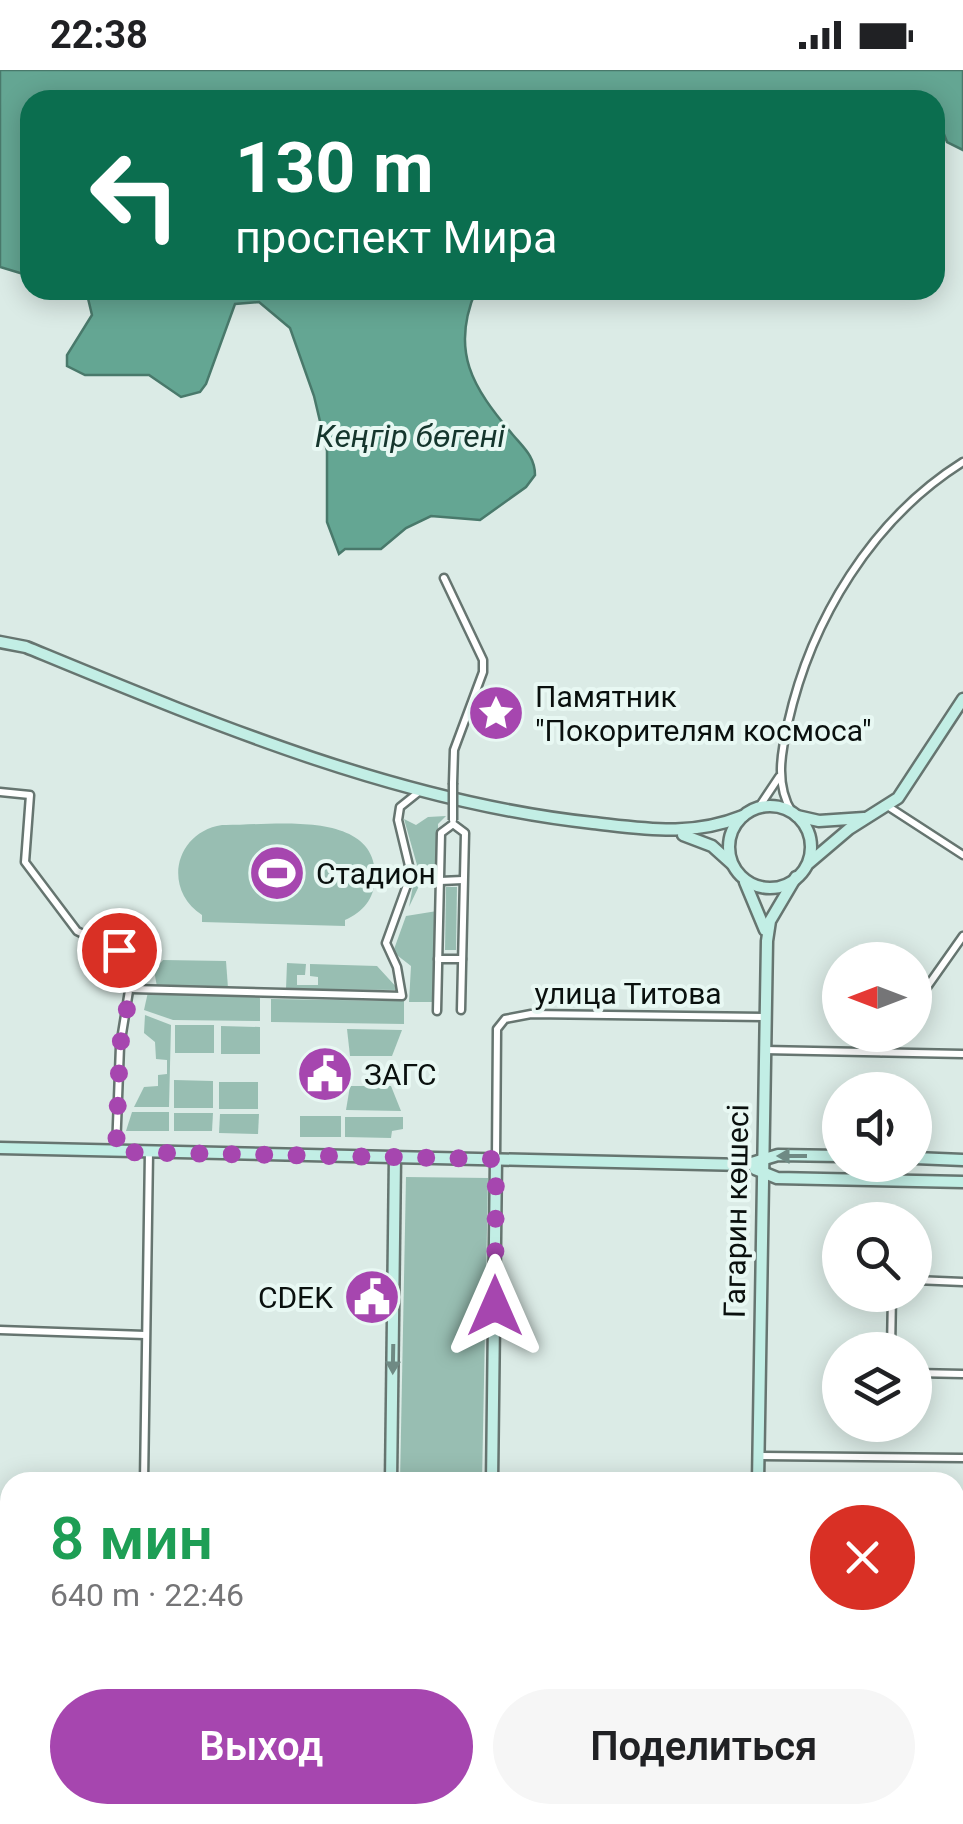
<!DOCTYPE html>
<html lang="ru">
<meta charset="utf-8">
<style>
:root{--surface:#fff;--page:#f6f6f6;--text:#202124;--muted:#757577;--accent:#a646af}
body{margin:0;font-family:Roboto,sans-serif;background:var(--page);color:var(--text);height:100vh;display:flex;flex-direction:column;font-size:38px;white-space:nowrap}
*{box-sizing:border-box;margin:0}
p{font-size:32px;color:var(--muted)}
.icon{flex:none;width:55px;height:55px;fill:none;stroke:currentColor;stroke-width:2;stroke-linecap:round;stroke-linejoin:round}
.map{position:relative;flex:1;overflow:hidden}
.details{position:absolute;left:0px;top:1402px;width:965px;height:352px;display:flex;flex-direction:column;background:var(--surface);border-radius:30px 30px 0 0;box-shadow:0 5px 25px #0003}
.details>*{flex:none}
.banner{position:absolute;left:20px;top:20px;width:925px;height:210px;border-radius:30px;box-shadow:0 5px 25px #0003;background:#0b6e4f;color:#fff;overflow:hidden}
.needle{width:65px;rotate:270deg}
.fabs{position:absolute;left:822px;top:872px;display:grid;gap:20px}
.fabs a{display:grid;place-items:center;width:110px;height:110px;border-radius:50%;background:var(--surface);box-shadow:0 5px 25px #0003;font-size:50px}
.pin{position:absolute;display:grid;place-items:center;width:85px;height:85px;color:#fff;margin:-42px;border:5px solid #fff;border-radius:50%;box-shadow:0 2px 10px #0007}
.me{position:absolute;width:110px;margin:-55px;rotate:0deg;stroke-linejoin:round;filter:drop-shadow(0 0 8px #0008)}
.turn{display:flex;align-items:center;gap:35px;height:210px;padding:0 50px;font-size:45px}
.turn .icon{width:130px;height:130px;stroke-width:2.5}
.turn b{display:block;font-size:70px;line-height:85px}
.round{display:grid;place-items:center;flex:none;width:105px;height:105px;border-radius:52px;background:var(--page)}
.headline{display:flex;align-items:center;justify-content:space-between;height:170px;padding:0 50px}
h1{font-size:60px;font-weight:600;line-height:75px;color:#1e9e55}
.action{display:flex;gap:20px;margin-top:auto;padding:20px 50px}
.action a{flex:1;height:115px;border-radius:60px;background:var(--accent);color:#fff;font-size:40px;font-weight:600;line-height:115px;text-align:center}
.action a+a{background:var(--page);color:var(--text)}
.status{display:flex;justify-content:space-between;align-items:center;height:70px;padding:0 50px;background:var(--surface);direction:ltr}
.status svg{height:28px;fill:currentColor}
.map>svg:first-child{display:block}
.green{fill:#98beb2}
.water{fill:#64a693;stroke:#49796b;stroke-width:2.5}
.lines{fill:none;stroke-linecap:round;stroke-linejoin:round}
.street-casing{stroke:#667570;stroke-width:11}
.secondary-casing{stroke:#667570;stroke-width:15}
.street{stroke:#fff;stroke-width:6}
.secondary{stroke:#c2eee5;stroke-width:10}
.street-bridge-casing{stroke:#667570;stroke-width:11;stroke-linecap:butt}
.street-bridge{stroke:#fff;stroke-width:6}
.oneway{fill:#6f8a84}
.route{stroke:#a646af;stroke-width:18;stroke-dasharray:0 32.4}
.labels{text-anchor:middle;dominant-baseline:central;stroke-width:8;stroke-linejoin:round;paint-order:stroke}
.poi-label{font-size:30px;fill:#0a100e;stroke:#e8f8f3;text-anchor:start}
.street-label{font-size:30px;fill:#0a100e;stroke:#e8f8f3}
.water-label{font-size:32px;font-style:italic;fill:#15362d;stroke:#e8f8f3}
</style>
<div class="status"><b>22:38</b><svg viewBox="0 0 49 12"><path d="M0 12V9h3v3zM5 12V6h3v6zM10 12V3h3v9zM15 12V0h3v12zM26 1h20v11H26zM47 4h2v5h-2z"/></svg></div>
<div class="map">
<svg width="963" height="1754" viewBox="0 0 963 1754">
<rect width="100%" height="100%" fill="#dbebe6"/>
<g class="green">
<polygon points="446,746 438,754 438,797 428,797 409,837 417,795 404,749 416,755 428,747"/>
<path d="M222,755C269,756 379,737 375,809C374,829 363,842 345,850V856L202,852V845C162,819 175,762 222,755Z"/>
<polygon points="446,817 457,817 456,880 445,880"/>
<polygon points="437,841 435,932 409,932 411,896 393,882 406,846"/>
<polygon points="163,890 226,891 228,918 157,917 154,900"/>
<polygon points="287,893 306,894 305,905 297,905 297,915 318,915 318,907 310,906 310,894 377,896 399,920 286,919"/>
<polygon points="148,922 256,925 260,928 260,951 173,950 144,940"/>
<polygon points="271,929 404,931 404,954 271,952"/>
<polygon points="145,945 171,955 169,1037 134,1037 144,1017 158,1016 158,1005 167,1004 167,990 156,989 155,972 144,963"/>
<rect x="175" y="955" width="39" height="28"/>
<polygon points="221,956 260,957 260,984 221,984"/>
<polygon points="347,959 402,960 392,986 350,986"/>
<polygon points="174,1010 213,1011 213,1038 174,1038"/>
<rect x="219" y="1012" width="39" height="27"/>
<polygon points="350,1016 391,1016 401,1041 346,1040"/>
<polygon points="132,1042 169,1042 169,1061 126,1061"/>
<polygon points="174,1043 213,1043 212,1061 174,1061"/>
<polygon points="220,1044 259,1044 258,1064 219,1063"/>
<rect x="300" y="1046" width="41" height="21"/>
<polygon points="345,1047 403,1047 403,1059 392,1061 391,1068 345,1067"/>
<polygon points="406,1107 488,1108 482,1412 400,1412"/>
<polygon points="393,1745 475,1745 474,1754 393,1754"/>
</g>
<g class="water">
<polygon points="0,0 963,0 963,80 947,72 942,59 935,55 935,30 30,30 30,206 0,197"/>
<path d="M86,220H476C450,281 472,317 513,365C524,378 535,387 535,405L526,417L480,450L431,446L406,458L381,479H345L339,484L327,452V381L314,326L290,258L259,232L235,234L206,314L200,322L181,327L149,305H85L67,296V285L92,245Z"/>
</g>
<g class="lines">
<g class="street-casing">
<g id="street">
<polyline points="444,508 483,590 483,602 454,680 453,713"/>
<polyline points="0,722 30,725 25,792 77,861 126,885 133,896 120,976 116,1080"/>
<polyline points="759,737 779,707"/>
<polyline points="889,737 963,785"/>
<path d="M792,742C775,715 781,683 788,653C811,550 872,449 963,392"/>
<polyline points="440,811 463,810"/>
<polyline points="438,889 462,889"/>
<polyline points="132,919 402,926 397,897 386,873 411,804 398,750 400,737 420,721"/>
<polyline points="915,934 963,866"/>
<polyline points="437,941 441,763 453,754 465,763 461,940"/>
<polyline points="764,980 963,984"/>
<polyline points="881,982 894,965"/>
<polyline points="496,1089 497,959 505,949 531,944 765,947"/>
<polyline points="915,1210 963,1212"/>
<polyline points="0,1260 145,1265"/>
<polyline points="891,1280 892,1225"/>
<polyline points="915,1303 963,1304"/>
<polyline points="760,1386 963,1388"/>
<polyline points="144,1412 149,1082"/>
<polyline points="955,1486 963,1486"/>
<polyline points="136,1754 137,1745"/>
<polyline points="957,1754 963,1491"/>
</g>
</g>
<g class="secondary-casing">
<g id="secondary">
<path d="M0,572L26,577C208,652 397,732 593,753C647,759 691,767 743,746"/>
<circle cx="770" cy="777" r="41"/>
<polyline points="797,746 819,751 864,748"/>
<polyline points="683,765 712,776 732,794"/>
<polyline points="809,793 849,759 898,728 963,629"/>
<polyline points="745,812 765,860"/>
<polyline points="0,1078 745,1095 778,1085 840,1086"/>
<polyline points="915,1088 963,1090"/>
<polyline points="755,1099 777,1108 963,1112"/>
<polyline points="391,1412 395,1086"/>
<polyline points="492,1412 496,1089"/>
<polyline points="758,1412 767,871 770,851 796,807"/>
<polyline points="955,1729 963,1730"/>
<polyline points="386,1754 386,1745"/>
<polyline points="485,1754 486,1745"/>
<polyline points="751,1754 751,1745"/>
</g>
</g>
<use href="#street" class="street"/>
<use href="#secondary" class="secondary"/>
<g class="street-bridge-casing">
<polyline id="street-bridge" points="453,750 453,713"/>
</g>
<use href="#street-bridge" class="street-bridge"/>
</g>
<defs><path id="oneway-solid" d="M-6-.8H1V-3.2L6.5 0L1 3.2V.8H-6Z" transform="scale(2.5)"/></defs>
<g class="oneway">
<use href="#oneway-solid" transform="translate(792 1086) rotate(180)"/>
<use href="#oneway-solid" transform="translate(393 1289) rotate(91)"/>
</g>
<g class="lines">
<polyline class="route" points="119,880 134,901 120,976 116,1082 496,1089 495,1236"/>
</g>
<defs>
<g id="sight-disc" transform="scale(2.875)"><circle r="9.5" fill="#a646af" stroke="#e8f8f3"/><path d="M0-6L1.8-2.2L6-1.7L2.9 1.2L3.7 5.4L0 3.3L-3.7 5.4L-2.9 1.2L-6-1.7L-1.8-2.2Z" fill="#fff"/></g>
<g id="stadium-disc" transform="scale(2.875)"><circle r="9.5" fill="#a646af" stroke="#e8f8f3"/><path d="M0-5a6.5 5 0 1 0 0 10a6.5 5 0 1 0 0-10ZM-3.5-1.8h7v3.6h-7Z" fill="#fff"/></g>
<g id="civic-disc" transform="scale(2.875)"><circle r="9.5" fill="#a646af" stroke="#e8f8f3"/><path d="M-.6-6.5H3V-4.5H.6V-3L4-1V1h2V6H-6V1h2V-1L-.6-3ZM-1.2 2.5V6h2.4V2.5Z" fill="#fff"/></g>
</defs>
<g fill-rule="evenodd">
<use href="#sight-disc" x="496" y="643"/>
<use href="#stadium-disc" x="277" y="803"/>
<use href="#civic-disc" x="325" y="1004"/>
<use href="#civic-disc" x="372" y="1227"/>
</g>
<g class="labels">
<g class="poi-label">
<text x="535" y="626">Памятник<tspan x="535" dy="34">"Покорителям космоса"</tspan></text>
<text x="316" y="803">Стадион</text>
<text x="364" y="1004">ЗАГС</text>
<text x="333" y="1227" text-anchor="end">CDEK</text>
</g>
<g class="street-label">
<text x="628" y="923">улица Титова</text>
<text transform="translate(736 1141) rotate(-89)">Гагарин көшесі</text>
</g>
<g class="water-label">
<text x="410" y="366">Кеңгір бөгені</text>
</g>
</g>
</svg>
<div class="fabs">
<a><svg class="needle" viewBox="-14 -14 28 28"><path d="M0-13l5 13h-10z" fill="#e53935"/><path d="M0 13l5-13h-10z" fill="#757577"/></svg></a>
<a><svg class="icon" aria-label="sound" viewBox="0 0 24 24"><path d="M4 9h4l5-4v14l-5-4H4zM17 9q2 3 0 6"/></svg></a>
<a><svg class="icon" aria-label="search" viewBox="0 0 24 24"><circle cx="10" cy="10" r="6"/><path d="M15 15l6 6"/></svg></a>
<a><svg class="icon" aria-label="layers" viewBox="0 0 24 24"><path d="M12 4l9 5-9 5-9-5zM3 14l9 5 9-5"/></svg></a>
</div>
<div class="pin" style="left:119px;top:880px;background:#d93025"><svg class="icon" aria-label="arrive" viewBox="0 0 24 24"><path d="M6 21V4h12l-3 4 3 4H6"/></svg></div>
<svg class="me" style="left:495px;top:1236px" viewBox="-20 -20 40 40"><path d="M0-17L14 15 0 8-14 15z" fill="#a646af" stroke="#fff" stroke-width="4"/></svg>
<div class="banner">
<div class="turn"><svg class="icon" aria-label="left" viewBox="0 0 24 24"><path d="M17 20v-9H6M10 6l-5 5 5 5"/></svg><div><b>130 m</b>проспект Мира</div></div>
</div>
<section class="details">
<div class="headline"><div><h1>8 мин</h1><p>640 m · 22:46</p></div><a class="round" style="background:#d93025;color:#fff"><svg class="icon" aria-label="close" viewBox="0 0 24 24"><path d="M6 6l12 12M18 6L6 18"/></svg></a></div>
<div class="action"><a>Выход</a><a>Поделиться</a></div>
</section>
</div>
